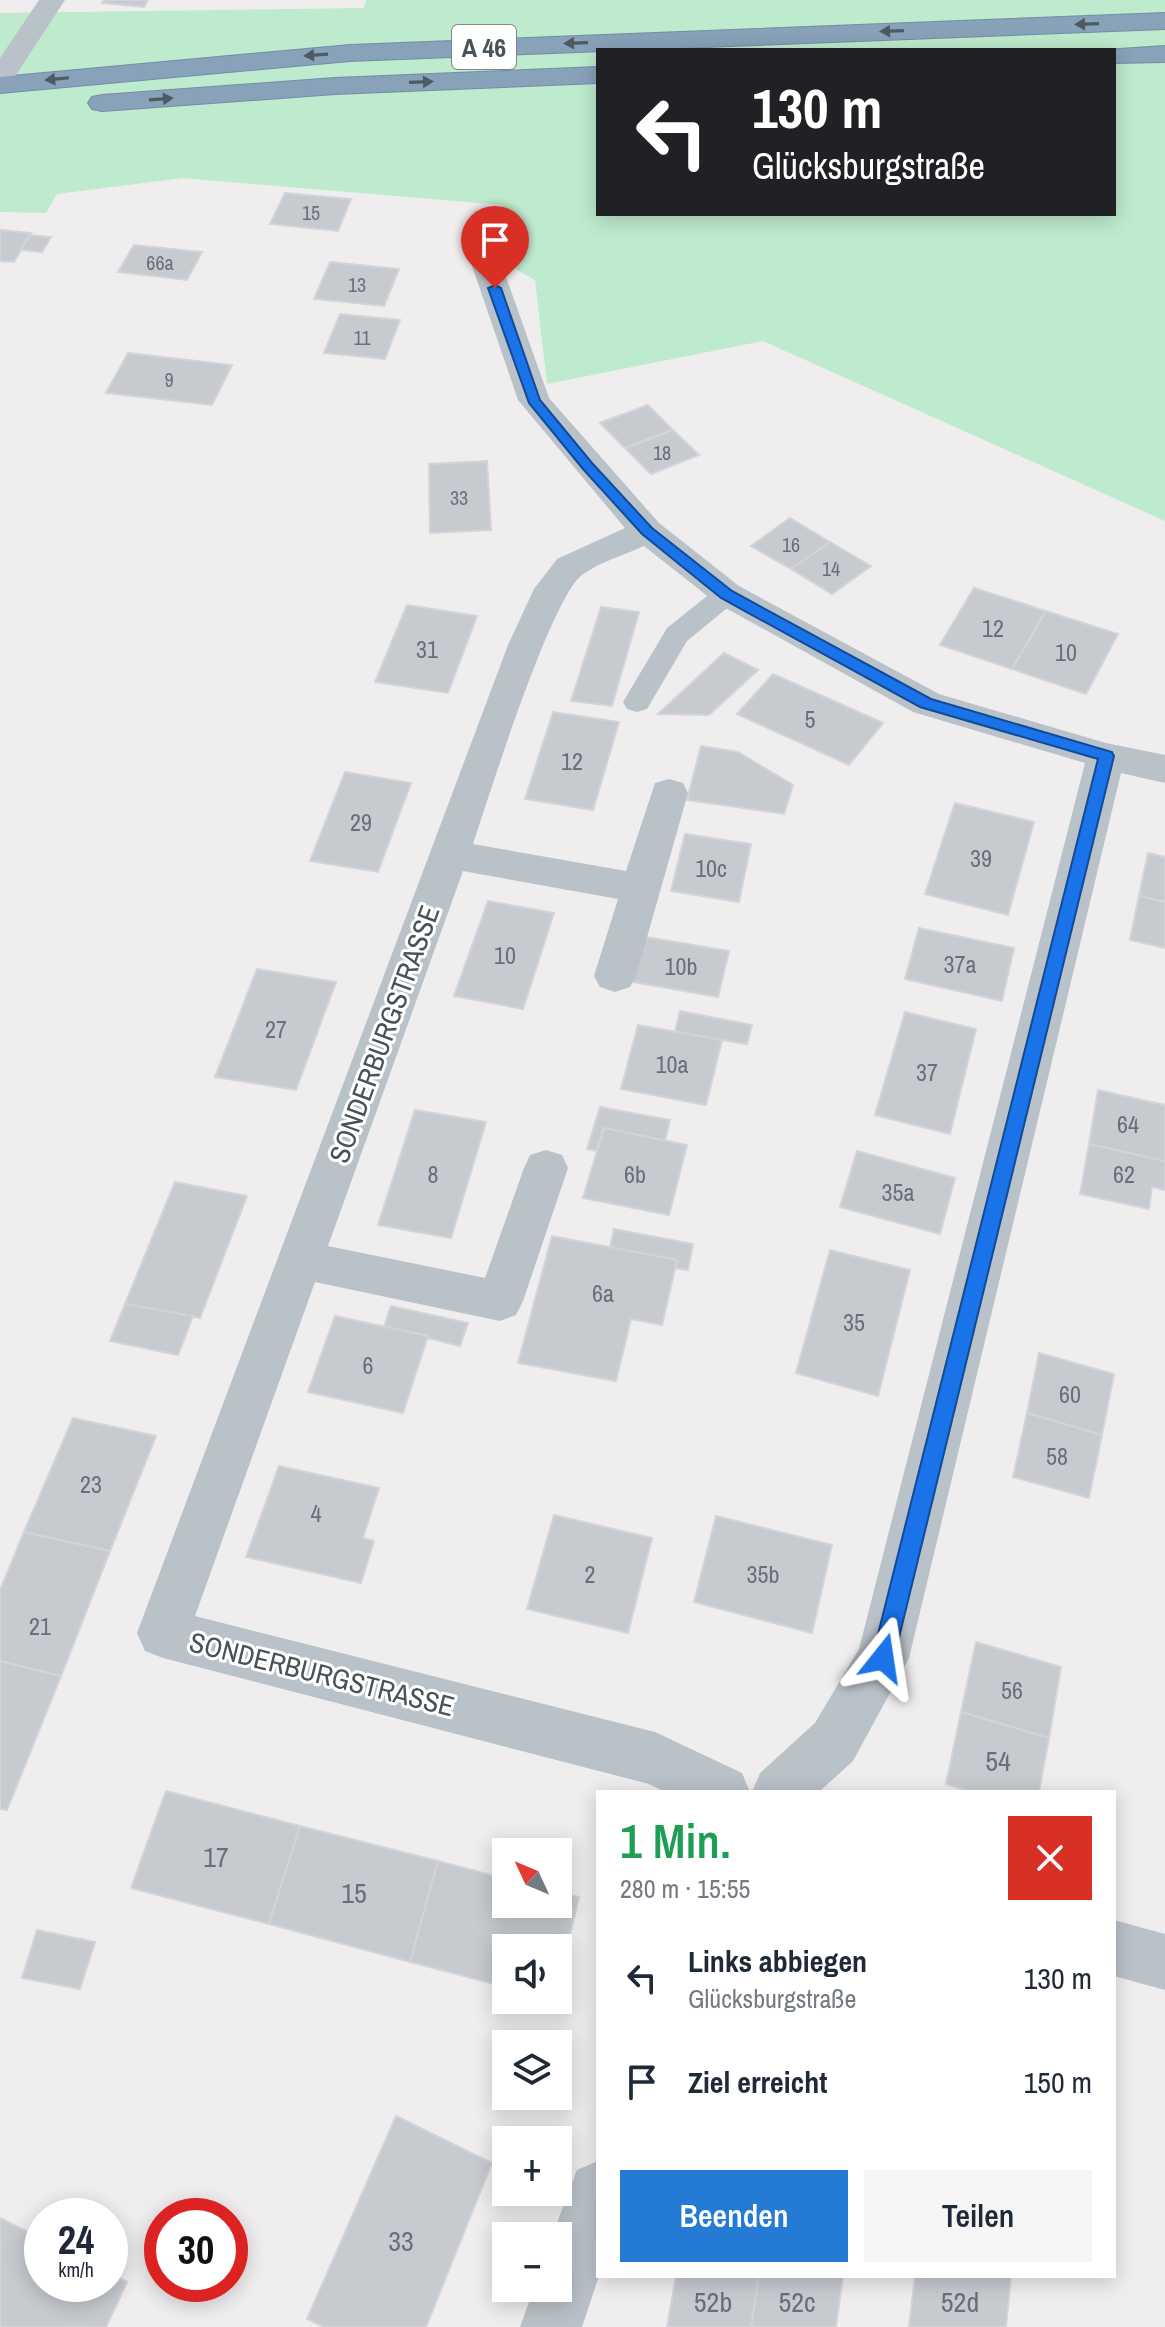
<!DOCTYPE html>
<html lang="de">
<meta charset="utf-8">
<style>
:root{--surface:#fff;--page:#f6f6f7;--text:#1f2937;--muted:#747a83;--accent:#257ad3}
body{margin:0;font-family:"Archivo Narrow",sans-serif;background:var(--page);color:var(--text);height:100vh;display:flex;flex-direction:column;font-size:30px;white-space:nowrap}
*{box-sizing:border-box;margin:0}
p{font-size:26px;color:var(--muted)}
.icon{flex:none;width:44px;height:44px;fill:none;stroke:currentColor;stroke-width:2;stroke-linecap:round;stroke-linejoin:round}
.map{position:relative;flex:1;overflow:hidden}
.drawer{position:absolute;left:596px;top:1790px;width:520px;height:488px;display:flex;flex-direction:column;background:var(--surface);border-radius:0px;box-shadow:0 4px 20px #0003}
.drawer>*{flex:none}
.top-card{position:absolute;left:596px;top:48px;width:520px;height:168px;border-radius:0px;box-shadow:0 4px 20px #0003;background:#202124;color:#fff;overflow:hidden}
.needle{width:52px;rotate:314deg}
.tools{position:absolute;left:492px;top:1838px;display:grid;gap:16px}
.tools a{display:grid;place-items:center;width:80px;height:80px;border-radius:0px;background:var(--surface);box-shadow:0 4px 20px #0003;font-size:40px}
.speed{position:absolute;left:24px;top:2198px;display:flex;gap:16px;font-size:40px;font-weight:700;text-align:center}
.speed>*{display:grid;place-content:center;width:104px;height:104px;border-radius:50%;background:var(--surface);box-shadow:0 4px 20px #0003;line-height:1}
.speed small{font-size:20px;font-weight:400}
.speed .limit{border:12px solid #d22;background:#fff;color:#111}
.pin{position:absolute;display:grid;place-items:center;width:68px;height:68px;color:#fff;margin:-82px -34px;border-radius:50% 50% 50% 0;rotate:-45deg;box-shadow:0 0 8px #0007}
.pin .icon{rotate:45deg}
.me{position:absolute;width:88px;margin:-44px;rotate:15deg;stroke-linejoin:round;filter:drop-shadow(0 0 6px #0008)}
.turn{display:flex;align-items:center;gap:28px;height:168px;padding:0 24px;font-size:36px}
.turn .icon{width:104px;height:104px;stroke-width:2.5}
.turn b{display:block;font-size:56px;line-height:68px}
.round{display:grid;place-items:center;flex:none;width:84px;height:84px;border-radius:0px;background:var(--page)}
.summary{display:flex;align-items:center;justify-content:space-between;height:136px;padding:0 24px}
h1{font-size:48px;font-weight:600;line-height:60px;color:#1e9e55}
.cta{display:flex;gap:16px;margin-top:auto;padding:16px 24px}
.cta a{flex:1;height:92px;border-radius:0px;background:var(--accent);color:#fff;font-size:32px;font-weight:600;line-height:92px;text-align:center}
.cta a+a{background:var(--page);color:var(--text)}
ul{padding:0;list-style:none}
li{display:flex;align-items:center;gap:24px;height:104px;padding:0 24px}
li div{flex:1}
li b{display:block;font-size:30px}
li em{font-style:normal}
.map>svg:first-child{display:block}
.green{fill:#beebcd;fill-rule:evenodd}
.building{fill:#c7cbd0;stroke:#d2d4d9;stroke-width:2}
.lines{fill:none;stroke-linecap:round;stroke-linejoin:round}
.motorway-casing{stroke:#738ea5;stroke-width:2}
.service{fill:#bac2c9;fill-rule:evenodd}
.minor{fill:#bac2c9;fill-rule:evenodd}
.motorway{fill:#88a2b9;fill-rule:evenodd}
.oneway{fill:#4e5a63}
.route{fill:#1a73e8;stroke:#114b97;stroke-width:2}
.labels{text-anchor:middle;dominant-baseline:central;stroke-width:6;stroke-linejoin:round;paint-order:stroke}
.far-number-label{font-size:20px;fill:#677077}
.number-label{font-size:24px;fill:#677077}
.shield{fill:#fff;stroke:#7e868b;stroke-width:2}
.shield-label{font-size:26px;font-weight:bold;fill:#475259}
.street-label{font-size:28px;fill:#475259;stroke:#fff}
.near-number-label{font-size:28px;fill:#677077}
</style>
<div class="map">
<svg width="1165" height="2327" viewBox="0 0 1165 2327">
<rect width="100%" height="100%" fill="#f0edee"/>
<path class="green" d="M366,0H1165V521L763,341L547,384L535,280L482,250L503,205L183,178L57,194L46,213L0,212V13L364,8ZM598,50H1114V214H598Z"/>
<g class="building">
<polygon points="104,0 148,0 144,7 102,3"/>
<polygon points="285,193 351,199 338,231 270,224"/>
<polygon points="0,230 31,233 14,262 0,261"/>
<polygon points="30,235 51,237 42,252 21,250"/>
<polygon points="134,245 202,252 187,280 118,272"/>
<polygon points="330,262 399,269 384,306 314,299"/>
<polygon points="340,314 400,320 385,359 324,353"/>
<polygon points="128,353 232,365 212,405 106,393"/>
<polygon points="648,405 673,430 625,448 600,423"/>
<polygon points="673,430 699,455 651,474 625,448"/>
<polygon points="487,461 491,530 430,533 429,464"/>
<polygon points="790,518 830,542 791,569 751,546"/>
<polygon points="830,542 871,566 832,594 791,569"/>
<polygon points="974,588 1046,611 1012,669 940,645"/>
<polygon points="407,605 477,616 448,693 375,682"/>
<polygon points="601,607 639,612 612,706 571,701"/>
<polygon points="1046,611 1118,634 1086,694 1012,669"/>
<polygon points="724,653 758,670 709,715 658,714"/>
<polygon points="773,674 883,723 849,765 737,714"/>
<polygon points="553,712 619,722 593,810 525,799"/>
<polygon points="701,746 738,752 793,785 784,814 687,800"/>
<polygon points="345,772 411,783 378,872 310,861"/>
<polygon points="955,803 1034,822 1008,915 925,894"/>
<polygon points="685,834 751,844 739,902 671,891"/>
<polygon points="1148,853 1165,857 1165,902 1139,896"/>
<polygon points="1139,896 1165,902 1165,948 1130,940"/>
<polygon points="488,901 554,913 523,1009 454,996"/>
<polygon points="919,928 1014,948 1002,1001 905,979"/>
<polygon points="646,937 729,951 718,997 633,982"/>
<polygon points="257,969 336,982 296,1090 215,1077"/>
<polygon points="680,1011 752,1025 747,1044 675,1032"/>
<polygon points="905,1012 976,1029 950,1134 875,1115"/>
<polygon points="638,1025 722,1040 706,1105 621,1089"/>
<polygon points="1098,1090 1165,1105 1165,1161 1089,1144"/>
<polygon points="600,1107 670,1120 665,1141 604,1128 597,1151 587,1149"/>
<polygon points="415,1110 486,1122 451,1238 378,1225"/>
<polygon points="604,1128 687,1145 669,1215 583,1198"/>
<polygon points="1089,1144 1165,1161 1165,1190 1152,1187 1149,1209 1080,1194"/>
<polygon points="857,1151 955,1178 940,1234 840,1207"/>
<polygon points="175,1182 247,1196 200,1318 125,1304"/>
<polygon points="614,1229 693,1244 688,1270 675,1268 677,1260 610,1247"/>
<polygon points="552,1236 677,1260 662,1325 631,1319 616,1381 518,1363"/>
<polygon points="830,1250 910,1270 878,1396 796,1373"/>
<polygon points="125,1304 193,1316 178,1355 110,1341"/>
<polygon points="391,1306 468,1323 460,1346 384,1327"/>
<polygon points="335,1316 428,1336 403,1413 308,1392"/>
<polygon points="1039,1353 1114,1374 1102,1435 1027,1413"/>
<polygon points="1027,1413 1102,1435 1089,1498 1013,1477"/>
<polygon points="73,1418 156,1436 110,1551 24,1532"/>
<polygon points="279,1466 379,1488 363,1538 374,1541 361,1583 246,1557"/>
<polygon points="554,1515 652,1538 628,1633 527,1609"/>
<polygon points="716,1516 832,1545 812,1633 694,1602"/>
<polygon points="24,1532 110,1551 61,1676 0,1661 0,1590"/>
<polygon points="976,1642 1061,1667 1049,1738 961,1712"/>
<polygon points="0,1661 61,1676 7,1810 0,1809"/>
<polygon points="961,1712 1049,1738 1039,1792 973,1792 946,1784"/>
<polygon points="166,1791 300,1826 269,1924 131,1888"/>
<polygon points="300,1826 438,1861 410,1962 269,1924"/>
<polygon points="438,1861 506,1879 506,1904 558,1904 558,1892 579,1897 558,1985 558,1948 506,1948 506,1987 410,1962"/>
<polygon points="37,1930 95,1942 80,1989 22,1978"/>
<polygon points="396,2116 492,2163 426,2327 324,2327 307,2319"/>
<polygon points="0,2218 42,2239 42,2284 110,2284 110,2273 127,2282 106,2327 0,2327"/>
<polygon points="676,2276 759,2276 751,2327 667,2327"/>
<polygon points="759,2276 843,2276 836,2327 751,2327"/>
<polygon points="915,2276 1011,2276 1006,2327 909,2327"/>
</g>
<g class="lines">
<g class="motorway-casing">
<g id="motorway">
<polygon points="1165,13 1165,29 350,61 0,93 0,77 350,45"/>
<polygon points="1165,46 1165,62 1114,63 1114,50 1104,50"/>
<polygon points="598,67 598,83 335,94 102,111 92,109 88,103 92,97 102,95 335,78"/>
</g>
</g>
<polygon class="service" points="727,585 737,588 741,594 737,600 687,641 647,709 637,712 627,709 623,702 667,628 717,588"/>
<g class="minor">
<polygon points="39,0 65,0 10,84 0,86 0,58"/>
<path d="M485,251L496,254L500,260L549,398L659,523L739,586L939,694L1106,743L1165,755V783L1121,773L909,1658L853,1761L819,1792H752L760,1773L815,1723L859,1649L1085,763L913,712L715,602L644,546C625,555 599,562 582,575C551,598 489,796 473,844L626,871L655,783L669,779L683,783L688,793L636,976L630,987L615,992L600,987L594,976L618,899L463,871L328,1246L485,1278L524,1168L530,1155L546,1150L562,1155L568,1168L523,1301L516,1315L500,1321L315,1282L195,1616L655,1732L742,1773L750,1792H665L649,1784L163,1658L145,1651L137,1633L508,645L534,589L557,559L625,528L518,400L470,260L474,254Z"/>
<polygon points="1114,1920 1165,1934 1165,1990 1114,1976"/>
<polygon points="598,2161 599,2276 582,2327 520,2327 534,2288 558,2288 558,2236 552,2236 577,2170"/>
</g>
<use href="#motorway" class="motorway"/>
</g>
<defs><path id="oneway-solid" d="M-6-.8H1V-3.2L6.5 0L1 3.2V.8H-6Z" transform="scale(2)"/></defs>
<g class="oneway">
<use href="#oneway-solid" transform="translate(1087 24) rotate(178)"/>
<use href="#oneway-solid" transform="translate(892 31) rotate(178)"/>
<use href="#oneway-solid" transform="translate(576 43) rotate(178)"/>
<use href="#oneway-solid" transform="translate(316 55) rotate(176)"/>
<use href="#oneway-solid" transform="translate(57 79) rotate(174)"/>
<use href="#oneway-solid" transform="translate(421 82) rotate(-2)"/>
<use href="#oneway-solid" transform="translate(161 99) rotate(-4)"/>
</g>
<polygon class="route" points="495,285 501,288 540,400 592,463 652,528 732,591 931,699 1112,752 1114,756 894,1658 891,1666 883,1669 875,1666 872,1658 1098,759 920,707 721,598 642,534 583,469 529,403 488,288"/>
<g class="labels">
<g class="far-number-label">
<text x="311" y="212">15</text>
<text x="160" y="262">66a</text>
<text x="357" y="284">13</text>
<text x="362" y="337">11</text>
<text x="169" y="379">9</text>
<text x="662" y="452">18</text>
<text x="459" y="497">33</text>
<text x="791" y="544">16</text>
<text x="831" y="568">14</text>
</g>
<g class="number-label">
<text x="993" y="628">12</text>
<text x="427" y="649">31</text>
<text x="1066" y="652">10</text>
<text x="810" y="719">5</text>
<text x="572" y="761">12</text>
<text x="361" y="822">29</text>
<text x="981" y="858">39</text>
<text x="711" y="868">10c</text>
<text x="505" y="955">10</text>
<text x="960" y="964">37a</text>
<text x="681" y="966">10b</text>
<text x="276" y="1029">27</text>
<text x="672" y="1064">10a</text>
<text x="927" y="1072">37</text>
<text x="1128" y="1124">64</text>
<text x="433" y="1174">8</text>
<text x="635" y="1174">6b</text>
<text x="1124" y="1174">62</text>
<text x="898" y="1192">35a</text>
<text x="603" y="1293">6a</text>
<text x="854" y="1322">35</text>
<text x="368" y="1365">6</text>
<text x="1070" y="1394">60</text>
<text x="1057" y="1456">58</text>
<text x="91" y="1484">23</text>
<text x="316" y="1513">4</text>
<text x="590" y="1574">2</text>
<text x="763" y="1574">35b</text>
<text x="40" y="1626">21</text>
<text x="1012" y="1690">56</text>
</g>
<rect class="shield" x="452" y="25" width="64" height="44" rx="6"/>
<g class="shield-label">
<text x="484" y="47">A 46</text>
</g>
<g class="street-label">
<text transform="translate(384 1034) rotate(-70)">SONDERBURGSTRASSE</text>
<text transform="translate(322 1674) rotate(14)">SONDERBURGSTRASSE</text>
</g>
<g class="near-number-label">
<text x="998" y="1761">54</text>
<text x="216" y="1857">17</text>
<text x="354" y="1893">15</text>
<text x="401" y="2241">33</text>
<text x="713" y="2302">52b</text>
<text x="797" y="2302">52c</text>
<text x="960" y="2302">52d</text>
</g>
</g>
</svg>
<div class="tools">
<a><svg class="needle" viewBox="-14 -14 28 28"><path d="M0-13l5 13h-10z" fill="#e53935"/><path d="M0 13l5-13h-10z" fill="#747a83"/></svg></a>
<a><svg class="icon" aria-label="sound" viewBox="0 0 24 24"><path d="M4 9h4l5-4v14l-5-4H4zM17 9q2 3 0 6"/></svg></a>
<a><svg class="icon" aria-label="layers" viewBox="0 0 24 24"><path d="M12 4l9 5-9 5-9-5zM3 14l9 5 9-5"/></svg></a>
<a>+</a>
<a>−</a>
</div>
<div class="speed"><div>24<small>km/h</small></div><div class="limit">30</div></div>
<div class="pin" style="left:495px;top:288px;background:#d93025"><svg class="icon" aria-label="arrive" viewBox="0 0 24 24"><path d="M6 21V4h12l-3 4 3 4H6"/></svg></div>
<svg class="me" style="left:883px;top:1658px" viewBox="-20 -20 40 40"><path d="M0-17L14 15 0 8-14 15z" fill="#1a73e8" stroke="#fff" stroke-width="4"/></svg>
<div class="top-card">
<div class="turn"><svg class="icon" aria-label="left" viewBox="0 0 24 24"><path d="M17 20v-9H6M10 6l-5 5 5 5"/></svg><div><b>130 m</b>Glücksburgstraße</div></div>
</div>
<section class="drawer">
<div class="summary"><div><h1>1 Min.</h1><p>280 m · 15:55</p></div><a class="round" style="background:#d93025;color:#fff"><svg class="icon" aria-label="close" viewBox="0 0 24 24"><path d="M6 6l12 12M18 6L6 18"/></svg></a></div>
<ul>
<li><svg class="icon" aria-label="left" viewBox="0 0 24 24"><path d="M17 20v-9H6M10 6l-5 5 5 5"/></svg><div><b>Links abbiegen</b><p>Glücksburgstraße</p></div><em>130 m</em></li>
<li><svg class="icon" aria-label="arrive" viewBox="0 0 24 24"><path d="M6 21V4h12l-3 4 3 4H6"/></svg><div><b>Ziel erreicht</b></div><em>150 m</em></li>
</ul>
<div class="cta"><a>Beenden</a><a>Teilen</a></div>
</section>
</div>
